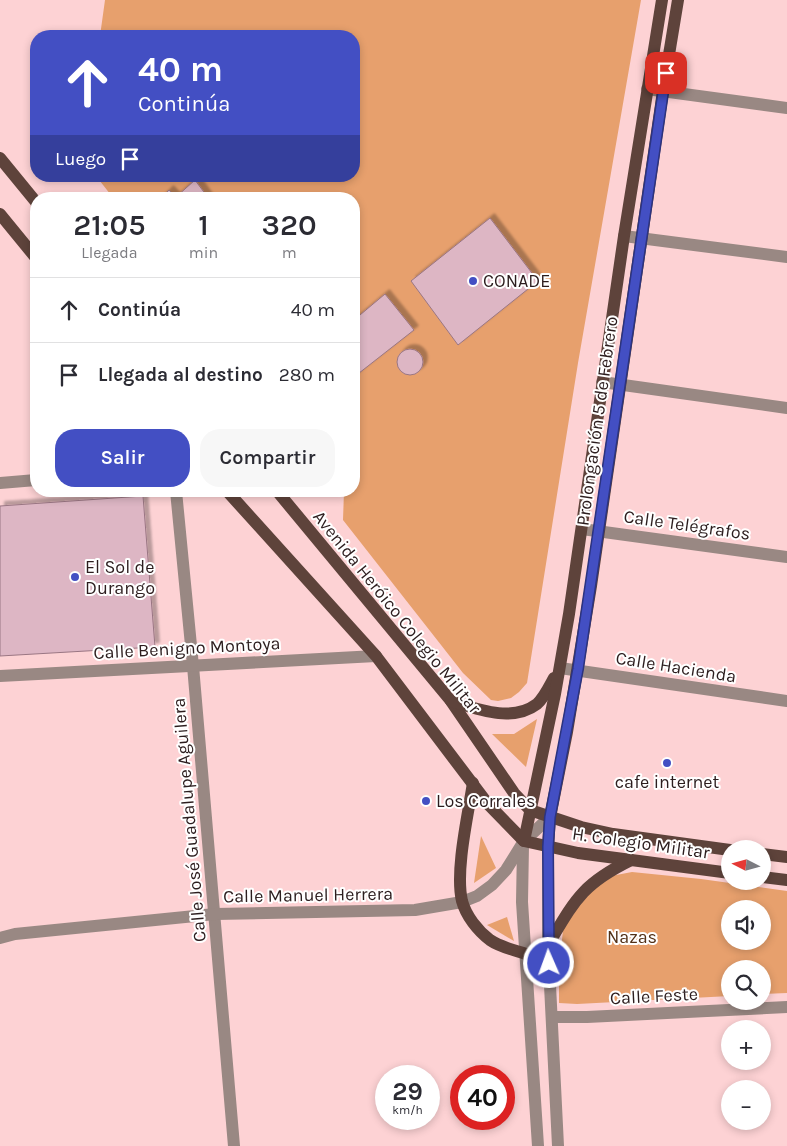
<!DOCTYPE html>
<html lang="es">
<meta charset="utf-8">
<style>
:root{--surface:#fff;--page:#f7f7f7;--text:#2b2b33;--muted:#7c7c81;--line:#e1e1e2;--accent:#434fc3}
body{margin:0;font-family:Karla,sans-serif;background:var(--page);color:var(--text);height:100vh;display:flex;flex-direction:column;font-size:19px;white-space:nowrap}
*{box-sizing:border-box;margin:0}
p{font-size:16px;color:var(--muted)}
.icon{flex:none;width:28px;height:28px;fill:none;stroke:currentColor;stroke-width:2;stroke-linecap:round;stroke-linejoin:round}
.map{position:relative;flex:1;overflow:hidden}
.side{position:absolute;left:30px;top:192px;width:330px;height:305px;display:flex;flex-direction:column;background:var(--surface);border-radius:20px;box-shadow:0 2px 8px #0003}
.side>*{flex:none}
.banner{position:absolute;left:30px;top:30px;width:330px;height:152px;border-radius:20px;box-shadow:0 2px 8px #0003;background:#434fc3;color:#fff;overflow:hidden}
.needle{width:32px;rotate:276deg}
.fabs{position:absolute;left:721px;top:840px;display:grid;gap:10px}
.fabs a{display:grid;place-items:center;width:50px;height:50px;border-radius:50%;background:var(--surface);box-shadow:0 2px 8px #0003;font-size:25px}
.speed{position:absolute;left:375px;top:1065px;display:flex;gap:10px;font-size:25px;font-weight:700;text-align:center}
.speed>*{display:grid;place-content:center;width:65px;height:65px;border-radius:50%;background:var(--surface);box-shadow:0 2px 8px #0003;line-height:1}
.speed small{font-size:12px;font-weight:400}
.speed .limit{border:8px solid #d22;background:#fff;color:#111}
.pin{position:absolute;display:grid;place-items:center;width:42px;height:42px;color:#fff;margin:-21px;border-radius:10px;box-shadow:0 2px 8px #0006}
.me{position:absolute;width:55px;margin:-28px;rotate:358deg;stroke-linejoin:round;filter:drop-shadow(0 0 4px #0008)}
.turn{display:flex;align-items:center;gap:18px;height:105px;padding:0 25px;font-size:22px}
.turn .icon{width:65px;height:65px;stroke-width:2.5}
.turn b{display:block;font-size:35px;line-height:42px}
.then{display:flex;align-items:center;height:48px;padding:0 25px;background:#0003;gap:10px;font-size:19px}
.eta{display:flex;justify-content:space-evenly;align-items:center;height:85px;text-align:center}
.eta b{font-size:30px;font-weight:600;line-height:35px}
.button{display:flex;gap:10px;margin-top:auto;padding:10px 25px}
.button a{flex:1;height:58px;border-radius:20px;background:var(--accent);color:#fff;font-size:20px;font-weight:600;line-height:58px;text-align:center}
.button a+a{background:var(--page);color:var(--text)}
ul{padding:0;list-style:none}
li{display:flex;align-items:center;gap:15px;height:65px;padding:0 25px;border-top:1px solid var(--line)}
li div{flex:1}
li b{display:block;font-size:19px}
li em{font-style:normal}
.map>svg:first-child{display:block}
.green{fill:#e7a06d;fill-rule:evenodd}
.building{fill:#ddb6c4;stroke:#9a7683;filter:url(#shadow)}
.lines{fill:none;stroke-linecap:round;stroke-linejoin:round}
.minor{stroke:#998883;stroke-width:12}
.major{stroke:#5e433b;stroke-width:12}
.route-casing{stroke:#2c337f;stroke-width:12}
.route{stroke:#434fc3;stroke-width:9}
.poi-dot{fill:#434fc3;stroke:#fff;stroke-width:2}
.labels{text-anchor:middle;dominant-baseline:central;stroke-width:4;stroke-linejoin:round;paint-order:stroke}
.poi-label{font-size:18px;fill:#2c1d1e;stroke:#fff;text-anchor:start}
.street-label{font-size:18px;fill:#2c1d1e;stroke:#fff}
.park-label{font-size:18px;fill:#523118;stroke:#fff}
</style>
<div class="map">
<svg width="787" height="1146" viewBox="0 0 787 1146">
<defs>
<filter id="shadow"><feDropShadow dx="4.5" dy="-4.5" stdDeviation="1" flood-color="#0004"/></filter>
</defs>
<rect width="100%" height="100%" fill="#fdd2d4"/>
<g class="green">
<polygon points="105,0 641,0 578,363 527,683 519,692 511,698 498,701 491,700 463,673 343,520 344,491 354,491 354,199 114,199 96,176 354,176 354,36 100,36"/>
<polygon points="537,719 526,767 492,734 514,734"/>
<polygon points="481,836 496,868 474,883"/>
<path d="M632,872L701,879L787,891V993L763,994L762,969H730V996L577,1004L559,1003V969L563,930L578,899L611,876ZM730,909H762V941H730Z"/>
<polygon points="507,917 514,941 487,925"/>
</g>
<g class="building">
<polygon points="195,180 209,199 160,199 169,190 176,197"/>
<polygon points="490,218 538,281 458,345 411,281"/>
<polygon points="385,294 414,330 354,377 354,320"/>
<circle cx="410" cy="362" r="13"/>
<polygon points="143,496 155,647 0,656 0,506"/>
</g>
<g class="lines">
<g class="minor">
<polyline points="647,89 787,108"/>
<polyline points="624,236 787,257"/>
<polyline points="602,382 787,408"/>
<polyline points="0,483 36,480"/>
<polyline points="176,491 193,666 234,1146"/>
<polyline points="582,529 787,557"/>
<polyline points="560,668 787,701"/>
<polyline points="0,676 376,656"/>
<polyline points="523,846 522,902 538,1146"/>
<polyline points="548,847 548,945 558,1146"/>
<polyline points="0,938 15,934 215,914 415,910 462,902 477,896 492,885 506,870 524,841 550,817"/>
<polyline points="552,1017 587,1017 787,1007"/>
</g>
<g class="major">
<polyline points="0,158 36,202"/>
<polyline points="0,214 36,258"/>
<polyline points="227,491 376,656 488,804 524,841 578,853 730,873"/>
<polyline points="277,491 451,701 514,793 530,810 581,827 613,834 730,850"/>
<path d="M451,701C477,709 512,723 537,704C544,698 549,687 554,678"/>
<path d="M473,783C468,815 455,871 462,901C466,916 478,931 490,940C500,947 514,950 526,954"/>
<polyline points="524,841 555,694 569,614 624,236 662,0"/>
<polyline points="548,847 550,817 567,732 591,586 663,91 678,0"/>
<polyline points="762,854 787,857"/>
<polyline points="762,877 787,880"/>
<path d="M548,945C575,900 582,884 631,860"/>
</g>
</g>
<g class="lines">
<g class="route-casing">
<polyline id="route" points="549,963 548,847 550,817 578,669 666,73"/>
</g>
<use href="#route" class="route"/>
</g>
<g class="poi-dot">
<circle cx="473" cy="281" r="5"/>
<circle cx="75" cy="577" r="5"/>
<circle cx="667" cy="763" r="5"/>
<circle cx="426" cy="801" r="5"/>
</g>
<g class="labels">
<g class="poi-label">
<text x="483" y="281">CONADE</text>
<text x="85" y="567">El Sol de<tspan x="85" dy="21">Durango</tspan></text>
<text x="667" y="782" text-anchor="middle">cafe internet</text>
<text x="436" y="801">Los Corrales</text>
</g>
<g class="street-label">
<text transform="translate(597 421) rotate(-82)">Prolongación 5 de Febrero</text>
<text transform="translate(687 525) rotate(8)">Calle Telégrafos</text>
<text transform="translate(397 612) rotate(51)">Avenida Heróico Colegio Militar</text>
<text transform="translate(187 648) rotate(-3)">Calle Benigno Montoya</text>
<text transform="translate(676 667) rotate(9)">Calle Hacienda</text>
<text transform="translate(189 820) rotate(-95)">Calle José Guadalupe Aguilera</text>
<text transform="translate(641 843) rotate(8)">H. Colegio Militar</text>
<text transform="translate(308 895) rotate(-1)">Calle Manuel Herrera</text>
<text transform="translate(654 996) rotate(-3)">Calle Feste</text>
</g>
<g class="park-label">
<text x="632" y="937">Nazas</text>
</g>
</g>
</svg>
<div class="fabs">
<a><svg class="needle" viewBox="-14 -14 28 28"><path d="M0-13l5 13h-10z" fill="#e53935"/><path d="M0 13l5-13h-10z" fill="#7c7c81"/></svg></a>
<a><svg class="icon" aria-label="sound" viewBox="0 0 24 24"><path d="M4 9h4l5-4v14l-5-4H4zM17 9q2 3 0 6"/></svg></a>
<a><svg class="icon" aria-label="search" viewBox="0 0 24 24"><circle cx="10" cy="10" r="6"/><path d="M15 15l6 6"/></svg></a>
<a>+</a>
<a>−</a>
</div>
<div class="speed"><div>29<small>km/h</small></div><div class="limit">40</div></div>
<div class="pin" style="left:666px;top:73px;background:#d93025"><svg class="icon" aria-label="arrive" viewBox="0 0 24 24"><path d="M6 21V4h12l-3 4 3 4H6"/></svg></div>
<svg class="me" style="left:549px;top:963px" viewBox="-20 -20 40 40"><circle r="17" fill="#434fc3" stroke="#fff" stroke-width="3"/><path d="M0-11L8 9 0 5-8 9z" fill="#fff"/></svg>
<div class="banner">
<div class="turn"><svg class="icon" aria-label="ahead" viewBox="0 0 24 24"><path d="M12 20V5M6 11l6-6 6 6"/></svg><div><b>40 m</b>Continúa</div></div>
<div class="then">Luego<svg class="icon" aria-label="arrive" viewBox="0 0 24 24"><path d="M6 21V4h12l-3 4 3 4H6"/></svg></div>
</div>
<section class="side">
<div class="eta">
<div><b>21:05</b><p>Llegada</p></div>
<div><b>1</b><p>min</p></div>
<div><b>320</b><p>m</p></div>
</div>
<ul>
<li><svg class="icon" aria-label="ahead" viewBox="0 0 24 24"><path d="M12 20V5M6 11l6-6 6 6"/></svg><div><b>Continúa</b></div><em>40 m</em></li>
<li><svg class="icon" aria-label="arrive" viewBox="0 0 24 24"><path d="M6 21V4h12l-3 4 3 4H6"/></svg><div><b>Llegada al destino</b></div><em>280 m</em></li>
</ul>
<div class="button"><a>Salir</a><a>Compartir</a></div>
</section>
</div>
